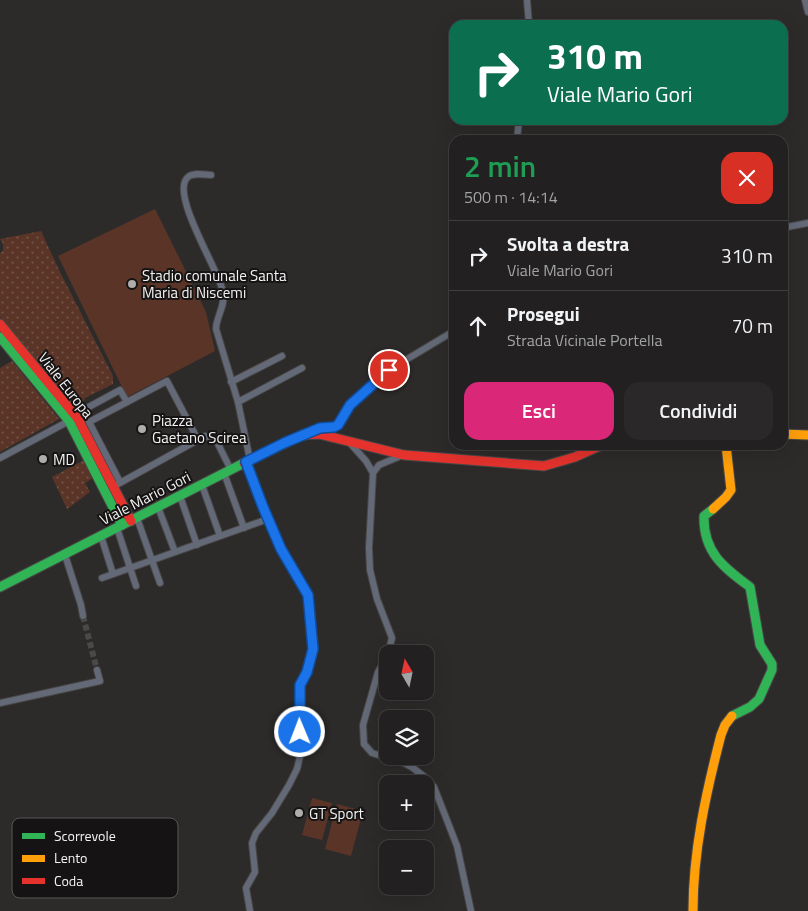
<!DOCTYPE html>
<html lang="it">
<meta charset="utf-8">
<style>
:root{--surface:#222020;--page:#2a2829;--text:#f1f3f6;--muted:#a2a3a5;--line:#3f3e3e;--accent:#db2777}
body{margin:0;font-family:"Titillium Web",sans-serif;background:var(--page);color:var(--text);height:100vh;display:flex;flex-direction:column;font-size:19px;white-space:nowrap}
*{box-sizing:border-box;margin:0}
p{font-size:16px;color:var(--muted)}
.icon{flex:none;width:28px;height:28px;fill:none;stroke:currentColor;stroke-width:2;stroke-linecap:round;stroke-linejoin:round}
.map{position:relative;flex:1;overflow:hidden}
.details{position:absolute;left:449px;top:135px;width:339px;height:315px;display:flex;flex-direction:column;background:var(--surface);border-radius:15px;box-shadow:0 5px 20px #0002,0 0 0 1px var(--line)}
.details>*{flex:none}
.banner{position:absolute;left:449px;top:20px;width:339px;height:105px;border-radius:15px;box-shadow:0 5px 20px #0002,0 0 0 1px var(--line);background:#0b6e4f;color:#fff;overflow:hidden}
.needle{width:32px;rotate:351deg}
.fabs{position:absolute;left:379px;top:645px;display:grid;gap:10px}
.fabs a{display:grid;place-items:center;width:55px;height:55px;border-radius:10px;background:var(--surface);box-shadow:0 5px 20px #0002,0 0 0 1px var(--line);font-size:25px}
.pin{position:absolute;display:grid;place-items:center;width:42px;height:42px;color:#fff;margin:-21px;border:2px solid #fff;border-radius:50%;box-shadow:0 1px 5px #0007}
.me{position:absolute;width:55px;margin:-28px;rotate:359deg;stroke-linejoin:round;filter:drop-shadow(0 0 4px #0008)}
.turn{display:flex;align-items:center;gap:18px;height:105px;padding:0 15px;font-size:22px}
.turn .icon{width:65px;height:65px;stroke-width:2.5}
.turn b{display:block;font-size:35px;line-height:42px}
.round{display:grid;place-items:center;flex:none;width:52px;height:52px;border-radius:15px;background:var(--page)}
.summary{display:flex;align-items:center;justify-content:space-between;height:85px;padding:0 15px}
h1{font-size:30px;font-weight:600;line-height:38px;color:#1e9e55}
.button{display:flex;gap:10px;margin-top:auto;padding:10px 15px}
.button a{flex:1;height:58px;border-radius:15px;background:var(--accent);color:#fff;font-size:20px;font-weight:600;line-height:58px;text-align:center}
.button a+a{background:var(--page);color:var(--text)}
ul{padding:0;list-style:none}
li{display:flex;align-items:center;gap:15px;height:70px;padding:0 15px;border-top:1px solid var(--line)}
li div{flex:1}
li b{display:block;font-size:19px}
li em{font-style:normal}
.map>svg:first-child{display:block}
.grass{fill:url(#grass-dots)}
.pitch{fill:#5a3527}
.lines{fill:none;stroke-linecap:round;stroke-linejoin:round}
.street-tunnel{stroke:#4b4948;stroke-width:6;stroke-dasharray:6 3;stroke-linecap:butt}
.street-casing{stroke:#484747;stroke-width:8}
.fast-casing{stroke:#484747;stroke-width:11}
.slow-casing{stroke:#484747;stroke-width:11}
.jam-casing{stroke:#484747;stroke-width:11}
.street{stroke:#636976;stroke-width:6}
.fast{stroke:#30b455;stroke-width:9}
.slow{stroke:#ff9f0a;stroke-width:9}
.jam{stroke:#e5322d;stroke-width:9}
.route-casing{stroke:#114b97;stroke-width:12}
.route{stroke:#1a73e8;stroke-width:9}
.poi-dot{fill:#afadac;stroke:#151313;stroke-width:2}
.labels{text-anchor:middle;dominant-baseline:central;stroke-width:4;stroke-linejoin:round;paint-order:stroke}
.poi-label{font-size:15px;fill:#f5f3f2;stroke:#151313;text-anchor:start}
.street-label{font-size:15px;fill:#f5f3f2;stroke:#151313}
.key{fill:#151313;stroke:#585656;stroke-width:1}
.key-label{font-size:14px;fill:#f5f3f2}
</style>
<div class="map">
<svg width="808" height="911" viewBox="0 0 808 911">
<defs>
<pattern id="grass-dots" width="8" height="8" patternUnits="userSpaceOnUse" patternTransform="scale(1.25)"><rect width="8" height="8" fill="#5a3527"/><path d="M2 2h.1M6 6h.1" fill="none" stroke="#725347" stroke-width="1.8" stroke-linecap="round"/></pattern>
</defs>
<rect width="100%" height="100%" fill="#2d2b2a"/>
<g class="grass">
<polygon points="41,231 59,270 113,376 113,384 85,398 82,405 75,408 0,317 0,253 3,251 3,244 0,239"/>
<polygon points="12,361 59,419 0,452 0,368"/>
<polygon points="84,460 93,478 85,483 90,492 67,509 52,477"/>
</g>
<g class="pitch">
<polygon points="155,209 206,312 215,351 127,397 58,256"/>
<polygon points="312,798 332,803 322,840 302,835"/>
<polygon points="337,804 363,811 351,856 325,849"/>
</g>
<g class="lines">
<polyline class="street-tunnel" points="83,616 97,670"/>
<g class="street-casing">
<g id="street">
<polyline points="527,0 529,25"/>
<polyline points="805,0 808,12"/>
<polyline points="517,140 519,120"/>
<path d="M211,175C204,175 193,172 188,177C169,193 219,270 223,292C226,305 216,317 216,329L238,402L250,460"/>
<polyline points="782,228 808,223"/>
<polyline points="231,382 282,356"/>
<polyline points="238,402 302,368"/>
<polyline points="74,415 120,390 127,402"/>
<polyline points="308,433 320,427 334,427 338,425 350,405 389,370 454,331"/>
<polyline points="348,441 366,461 373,473"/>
<polyline points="0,458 69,421"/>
<polyline points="247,462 258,494 281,549 308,595 313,649 307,672 300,685 301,752 297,769 289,785 272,813 256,833 252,843 255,872 246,888 250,911"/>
<polyline points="224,473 244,528"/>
<polyline points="120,482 89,422 167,381 198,440"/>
<polyline points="118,484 205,436 216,440 231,470"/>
<polyline points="202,485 220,536"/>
<polyline points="180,496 197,545"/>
<polyline points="158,507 175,552"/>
<polyline points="137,518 160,583"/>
<polyline points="117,528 136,586"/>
<polyline points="101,536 113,574"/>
<polyline points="65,555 81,605 83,616"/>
<polyline points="102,578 268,519"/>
<polyline points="388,654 392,638 377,599 370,570 369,548 373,473 379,465 403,455"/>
<polyline points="388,655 378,672 363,725 364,744 372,753 404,763 413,768 426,778 434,787 457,846 471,911"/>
<polyline points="0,703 100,681 97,670"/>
</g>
</g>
<g class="fast-casing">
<g id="fast">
<polyline points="0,337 69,421 122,525"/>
<path d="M713,509L704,516C703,552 723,567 750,587L760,645L772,664V670L759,699L750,707L732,716"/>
<polyline points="0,587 244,463"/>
</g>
</g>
<g class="slow-casing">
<g id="slow">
<polyline points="782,434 808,435"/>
<polyline points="713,509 726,497 731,490 726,445"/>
<path d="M693,911C693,851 706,793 721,735L725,725L732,716"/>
</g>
</g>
<g class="jam-casing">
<g id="jam">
<polyline points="0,324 78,419 131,521"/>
<polyline points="244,463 302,435 319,434 404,455 544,466 575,457 602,445"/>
</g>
</g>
<use href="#street" class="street"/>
<use href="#fast" class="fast"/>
<use href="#slow" class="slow"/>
<use href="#jam" class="jam"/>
</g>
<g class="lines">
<g class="route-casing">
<polyline id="route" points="300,732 300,685 307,672 313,649 308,595 281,549 263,507 246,462 284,443 320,428 334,427 338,425 350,405 389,370"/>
</g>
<use href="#route" class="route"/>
</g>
<g class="poi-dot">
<circle cx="132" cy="284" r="5"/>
<circle cx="142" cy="429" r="5"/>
<circle cx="43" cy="459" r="5"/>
<circle cx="299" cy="813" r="5"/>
</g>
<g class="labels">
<g class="poi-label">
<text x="142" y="275">Stadio comunale Santa<tspan x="142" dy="17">Maria di Niscemi</tspan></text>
<text x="152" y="420">Piazza<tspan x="152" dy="17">Gaetano Scirea</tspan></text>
<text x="53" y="459">MD</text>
<text x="309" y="813">GT Sport</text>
</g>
<g class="street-label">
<text transform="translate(66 385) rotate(52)">Viale Europa</text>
<text transform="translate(145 498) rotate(-27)">Viale Mario Gori</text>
</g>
</g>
<rect x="12" y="818" width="166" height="80" rx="8" class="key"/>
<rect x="22" y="833" width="23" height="6" fill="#30b455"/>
<rect x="22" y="855" width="23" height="7" fill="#ff9f0a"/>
<rect x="22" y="878" width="23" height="6" fill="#e5322d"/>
<g class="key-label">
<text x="54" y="841">Scorrevole</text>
<text x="54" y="863">Lento</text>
<text x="54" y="886">Coda</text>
</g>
</svg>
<div class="fabs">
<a><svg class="needle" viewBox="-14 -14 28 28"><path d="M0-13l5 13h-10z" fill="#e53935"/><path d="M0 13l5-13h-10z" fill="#a2a3a5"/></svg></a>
<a><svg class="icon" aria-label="layers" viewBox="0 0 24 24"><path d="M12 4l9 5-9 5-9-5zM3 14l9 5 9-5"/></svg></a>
<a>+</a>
<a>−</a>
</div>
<div class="pin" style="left:389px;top:370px;background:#d93025"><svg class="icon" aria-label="arrive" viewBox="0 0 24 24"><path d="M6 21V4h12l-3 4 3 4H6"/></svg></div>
<svg class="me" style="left:300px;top:732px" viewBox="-20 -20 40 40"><circle r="17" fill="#1a73e8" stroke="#fff" stroke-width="3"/><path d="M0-11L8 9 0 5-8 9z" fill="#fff"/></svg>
<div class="banner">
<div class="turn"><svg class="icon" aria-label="right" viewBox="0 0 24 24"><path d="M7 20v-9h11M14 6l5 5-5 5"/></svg><div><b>310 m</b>Viale Mario Gori</div></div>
</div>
<section class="details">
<div class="summary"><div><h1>2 min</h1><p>500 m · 14:14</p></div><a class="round" style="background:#d93025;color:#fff"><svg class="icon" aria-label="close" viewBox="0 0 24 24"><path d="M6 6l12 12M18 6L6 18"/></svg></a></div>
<ul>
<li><svg class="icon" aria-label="right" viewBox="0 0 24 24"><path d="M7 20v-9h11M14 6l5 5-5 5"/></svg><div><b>Svolta a destra</b><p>Viale Mario Gori</p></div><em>310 m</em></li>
<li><svg class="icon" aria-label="ahead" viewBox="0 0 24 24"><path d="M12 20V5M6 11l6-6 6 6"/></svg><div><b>Prosegui</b><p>Strada Vicinale Portella</p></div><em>70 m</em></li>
</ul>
<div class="button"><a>Esci</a><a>Condividi</a></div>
</section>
</div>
